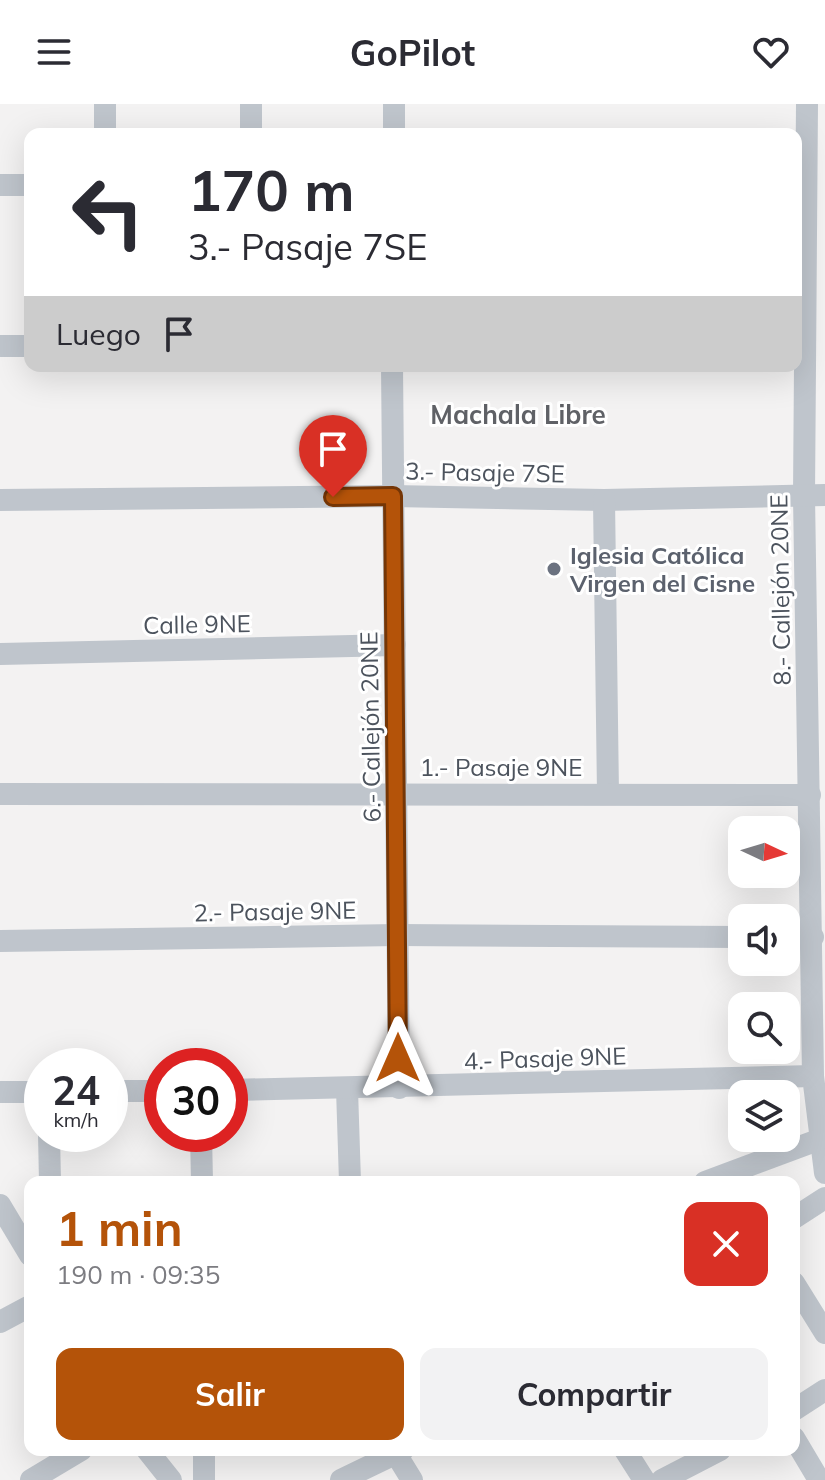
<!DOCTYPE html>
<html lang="es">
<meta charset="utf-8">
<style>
:root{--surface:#fff;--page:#f2f2f3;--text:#2b2b33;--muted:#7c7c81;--accent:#b45309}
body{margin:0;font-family:Mulish,sans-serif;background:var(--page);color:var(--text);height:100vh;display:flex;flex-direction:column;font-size:30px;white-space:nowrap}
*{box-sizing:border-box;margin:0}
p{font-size:26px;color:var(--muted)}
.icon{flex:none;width:44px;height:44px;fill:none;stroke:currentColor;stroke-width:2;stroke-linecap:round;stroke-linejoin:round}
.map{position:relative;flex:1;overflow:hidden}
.side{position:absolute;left:24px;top:1072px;width:776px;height:280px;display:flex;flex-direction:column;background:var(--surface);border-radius:16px;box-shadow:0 8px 32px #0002}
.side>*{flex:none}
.guide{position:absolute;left:24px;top:24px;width:778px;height:244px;border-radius:16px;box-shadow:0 8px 32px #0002;background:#fff;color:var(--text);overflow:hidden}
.needle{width:52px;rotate:94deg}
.controls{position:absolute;left:728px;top:712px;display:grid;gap:16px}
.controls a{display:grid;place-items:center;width:72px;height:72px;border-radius:16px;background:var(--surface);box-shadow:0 8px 32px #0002;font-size:40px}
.speed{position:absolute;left:24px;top:944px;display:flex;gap:16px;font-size:40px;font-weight:700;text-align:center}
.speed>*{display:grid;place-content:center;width:104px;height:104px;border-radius:50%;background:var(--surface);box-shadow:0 8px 32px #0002;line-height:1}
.speed small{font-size:20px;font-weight:400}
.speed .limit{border:12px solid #d22;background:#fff;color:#111}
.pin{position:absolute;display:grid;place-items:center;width:68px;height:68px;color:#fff;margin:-82px -34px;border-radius:50% 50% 50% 0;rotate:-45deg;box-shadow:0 0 8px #0007}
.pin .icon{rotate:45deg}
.me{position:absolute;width:88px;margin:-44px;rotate:0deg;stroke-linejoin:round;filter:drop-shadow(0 0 6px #0008)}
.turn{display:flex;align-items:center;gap:28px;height:168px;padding:0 32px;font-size:36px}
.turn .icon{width:104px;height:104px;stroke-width:2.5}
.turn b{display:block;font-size:56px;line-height:68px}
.then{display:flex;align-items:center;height:76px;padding:0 32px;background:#0003;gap:16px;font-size:30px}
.round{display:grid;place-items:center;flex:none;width:84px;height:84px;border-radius:16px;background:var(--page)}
.headline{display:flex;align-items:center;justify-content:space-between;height:136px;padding:0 32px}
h1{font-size:48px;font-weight:700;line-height:60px;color:var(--accent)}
.button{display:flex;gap:16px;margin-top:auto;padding:16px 32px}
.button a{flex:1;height:92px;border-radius:16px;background:var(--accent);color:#fff;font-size:32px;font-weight:700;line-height:92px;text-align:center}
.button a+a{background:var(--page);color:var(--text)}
header{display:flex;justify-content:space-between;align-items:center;height:104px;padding:0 32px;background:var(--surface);font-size:36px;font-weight:700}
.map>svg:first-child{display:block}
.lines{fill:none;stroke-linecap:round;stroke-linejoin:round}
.minor{stroke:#bfc5cc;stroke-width:22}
.route-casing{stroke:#753606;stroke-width:20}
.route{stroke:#b45309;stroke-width:14}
.worship-dot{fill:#6b7280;stroke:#fff;stroke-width:3}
.labels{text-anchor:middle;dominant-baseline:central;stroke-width:6;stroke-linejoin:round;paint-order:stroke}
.street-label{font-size:24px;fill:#4c535d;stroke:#fff}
.worship-label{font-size:24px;font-weight:bold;fill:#5b616d;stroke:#fff;text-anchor:start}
.neighbourhood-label{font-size:26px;font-weight:bold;fill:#5f6166;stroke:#fff}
</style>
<header><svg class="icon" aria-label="menu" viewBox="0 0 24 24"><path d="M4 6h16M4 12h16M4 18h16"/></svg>GoPilot<svg class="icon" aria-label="heart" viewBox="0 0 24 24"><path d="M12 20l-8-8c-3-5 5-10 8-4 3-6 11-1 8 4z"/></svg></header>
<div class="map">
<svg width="825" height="1376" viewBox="0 0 825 1376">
<rect width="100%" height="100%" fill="#f3f2f2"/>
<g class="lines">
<g class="minor">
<polyline points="394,0 394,30"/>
<polyline points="807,0 804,392 813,972 825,1069"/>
<polyline points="105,30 105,0"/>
<polyline points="251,30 251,0"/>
<polyline points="0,81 30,81"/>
<polyline points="0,242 30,242"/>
<polyline points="392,262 399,984"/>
<polyline points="0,396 393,392 604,396 825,391"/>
<polyline points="604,396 608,690"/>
<polyline points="0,550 395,541"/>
<polyline points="0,690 810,691"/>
<polyline points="786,833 813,833"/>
<polyline points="0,837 397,831 742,833"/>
<polyline points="347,985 350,1078"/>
<polyline points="230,986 813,972"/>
<polyline points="110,987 162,987"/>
<polyline points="0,988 42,988"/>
<polyline points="49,1030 50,1078"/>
<polyline points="201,1030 202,1078"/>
<polyline points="705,1078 818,1036"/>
<polyline points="0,1101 30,1151"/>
<polyline points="794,1114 825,1094"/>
<polyline points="794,1179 825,1229"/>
<polyline points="0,1218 30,1202"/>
<polyline points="794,1306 825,1286"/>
<polyline points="794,1334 819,1376"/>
<polyline points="147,1346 171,1376"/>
<polyline points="204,1346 204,1376"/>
<polyline points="625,1346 644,1376"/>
<polyline points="396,1350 412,1376"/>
<polyline points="31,1376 81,1346"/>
<polyline points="341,1376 403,1346"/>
<polyline points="662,1376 720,1346"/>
</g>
</g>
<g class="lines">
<g class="route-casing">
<polyline id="route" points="333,393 393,392 398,954"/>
</g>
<use href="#route" class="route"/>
</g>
<circle class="worship-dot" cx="554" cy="465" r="8"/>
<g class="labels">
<g class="street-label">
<text transform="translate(485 368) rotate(1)">3.- Pasaje 7SE</text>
<text transform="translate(780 486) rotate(-91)">8.- Callejón 20NE</text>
<text transform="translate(197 520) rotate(-1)">Calle 9NE</text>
<text transform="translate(370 623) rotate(-91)">6.- Callejón 20NE</text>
<text x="501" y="663">1.- Pasaje 9NE</text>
<text transform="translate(275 807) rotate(-1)">2.- Pasaje 9NE</text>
<text transform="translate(545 954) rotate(-2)">4.- Pasaje 9NE</text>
</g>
<g class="worship-label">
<text x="570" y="451">Iglesia Católica<tspan x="570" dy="28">Virgen del Cisne</tspan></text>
</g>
<g class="neighbourhood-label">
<text x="518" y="310">Machala Libre</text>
</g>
</g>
</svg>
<div class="controls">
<a><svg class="needle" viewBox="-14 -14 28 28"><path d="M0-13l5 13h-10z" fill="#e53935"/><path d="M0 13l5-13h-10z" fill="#7c7c81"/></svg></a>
<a><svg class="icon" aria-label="sound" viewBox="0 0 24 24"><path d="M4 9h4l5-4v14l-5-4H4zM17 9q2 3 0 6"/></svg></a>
<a><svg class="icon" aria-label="search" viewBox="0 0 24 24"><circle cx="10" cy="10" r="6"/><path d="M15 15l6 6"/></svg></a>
<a><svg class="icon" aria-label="layers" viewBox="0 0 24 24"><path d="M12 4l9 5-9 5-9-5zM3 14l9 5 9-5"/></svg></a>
</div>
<div class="speed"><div>24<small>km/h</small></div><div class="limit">30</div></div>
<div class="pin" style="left:333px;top:393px;background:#d93025"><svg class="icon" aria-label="arrive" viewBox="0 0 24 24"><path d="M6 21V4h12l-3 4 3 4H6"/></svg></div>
<svg class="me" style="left:398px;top:954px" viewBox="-20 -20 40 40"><path d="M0-17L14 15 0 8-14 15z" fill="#b45309" stroke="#fff" stroke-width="4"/></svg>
<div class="guide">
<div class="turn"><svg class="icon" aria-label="left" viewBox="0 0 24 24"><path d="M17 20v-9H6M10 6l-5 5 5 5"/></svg><div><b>170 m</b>3.- Pasaje 7SE</div></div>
<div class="then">Luego<svg class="icon" aria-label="arrive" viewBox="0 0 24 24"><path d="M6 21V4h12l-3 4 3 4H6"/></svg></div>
</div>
<section class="side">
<div class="headline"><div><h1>1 min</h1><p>190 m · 09:35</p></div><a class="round" style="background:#d93025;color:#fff"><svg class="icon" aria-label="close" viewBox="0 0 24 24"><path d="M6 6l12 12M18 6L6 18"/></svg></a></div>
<div class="button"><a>Salir</a><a>Compartir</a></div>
</section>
</div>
